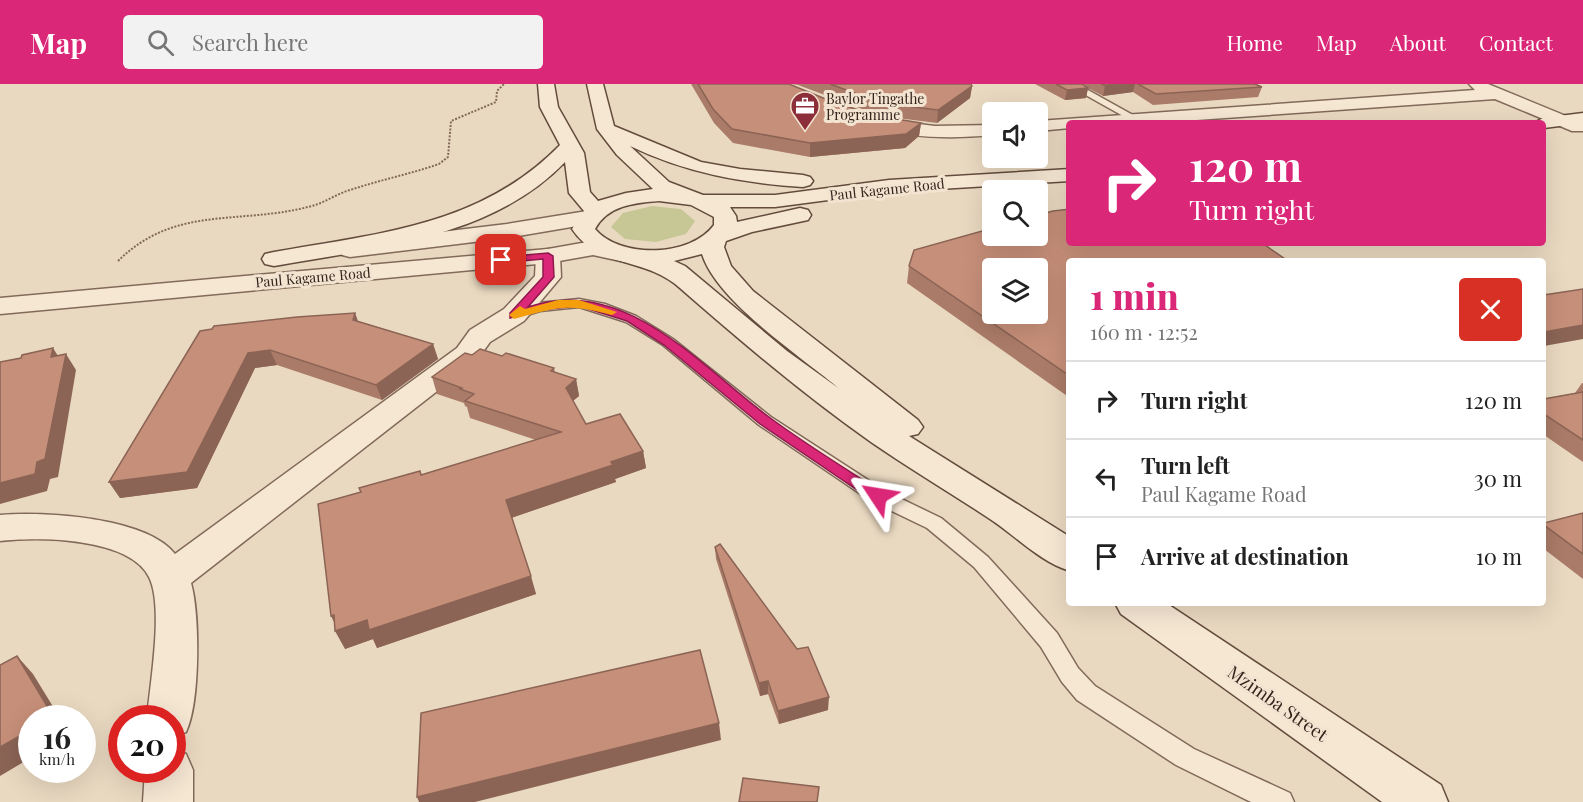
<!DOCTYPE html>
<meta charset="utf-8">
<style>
:root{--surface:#fff;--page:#f2f2f2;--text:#222;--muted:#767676;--line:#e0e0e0;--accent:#db2777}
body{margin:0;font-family:"Playfair Display",serif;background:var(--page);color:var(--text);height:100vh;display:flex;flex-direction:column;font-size:22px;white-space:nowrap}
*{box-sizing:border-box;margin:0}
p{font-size:20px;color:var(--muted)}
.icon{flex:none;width:33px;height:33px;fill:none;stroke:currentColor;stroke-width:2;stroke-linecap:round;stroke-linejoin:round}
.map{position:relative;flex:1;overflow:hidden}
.drawer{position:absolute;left:1066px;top:174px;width:480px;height:348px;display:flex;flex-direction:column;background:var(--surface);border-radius:6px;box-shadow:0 6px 24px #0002}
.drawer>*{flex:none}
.hud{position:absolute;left:1066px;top:36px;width:480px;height:126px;border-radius:6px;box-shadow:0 6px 24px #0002;background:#db2777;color:#fff;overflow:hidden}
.buttons{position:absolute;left:982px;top:18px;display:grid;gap:12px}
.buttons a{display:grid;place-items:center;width:66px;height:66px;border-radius:6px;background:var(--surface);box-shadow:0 6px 24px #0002;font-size:30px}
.speed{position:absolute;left:18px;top:621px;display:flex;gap:12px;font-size:30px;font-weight:700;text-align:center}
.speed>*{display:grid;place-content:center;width:78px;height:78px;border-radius:50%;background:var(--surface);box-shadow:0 6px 24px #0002;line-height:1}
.speed small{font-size:15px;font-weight:400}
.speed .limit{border:9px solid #d22;background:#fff;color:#111}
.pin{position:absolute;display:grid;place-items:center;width:51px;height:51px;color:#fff;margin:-26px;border-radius:12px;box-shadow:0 3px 9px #0006}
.me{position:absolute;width:66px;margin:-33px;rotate:303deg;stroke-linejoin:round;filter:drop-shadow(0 0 4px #0008)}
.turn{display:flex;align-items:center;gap:21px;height:126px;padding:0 24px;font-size:27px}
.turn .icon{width:78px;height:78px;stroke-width:2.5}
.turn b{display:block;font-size:42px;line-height:51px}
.round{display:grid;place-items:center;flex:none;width:63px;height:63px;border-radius:6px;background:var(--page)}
.summary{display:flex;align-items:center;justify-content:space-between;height:102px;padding:0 24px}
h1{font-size:36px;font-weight:800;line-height:45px;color:var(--accent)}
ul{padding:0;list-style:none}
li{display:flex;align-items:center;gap:18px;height:78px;padding:0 24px;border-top:2px solid var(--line)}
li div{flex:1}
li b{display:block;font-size:22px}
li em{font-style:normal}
header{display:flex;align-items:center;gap:36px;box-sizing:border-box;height:84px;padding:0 30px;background:var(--accent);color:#fff}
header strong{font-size:28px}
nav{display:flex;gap:33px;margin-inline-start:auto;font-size:21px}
.search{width:420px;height:54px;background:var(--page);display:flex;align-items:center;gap:15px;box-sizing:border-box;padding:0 21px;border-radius:6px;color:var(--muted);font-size:22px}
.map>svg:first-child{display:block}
.green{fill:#c7c796}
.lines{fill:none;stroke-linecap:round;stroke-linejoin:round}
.service-casing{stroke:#826a5a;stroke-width:3}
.minor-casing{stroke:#826a5a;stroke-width:3}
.tertiary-casing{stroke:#826a5a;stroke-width:3}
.secondary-casing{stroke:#644c3d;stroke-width:3}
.path{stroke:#826a5a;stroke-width:2;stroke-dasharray:2 1.5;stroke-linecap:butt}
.service{fill:#f6e7d3;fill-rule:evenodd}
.minor{fill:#f6e7d3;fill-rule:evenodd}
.tertiary{fill:#f6e7d3;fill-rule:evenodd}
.secondary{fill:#f6e7d3;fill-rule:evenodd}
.wall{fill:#aa7b68}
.shaded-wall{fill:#8b6455}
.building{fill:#c68f79;stroke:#8b6455;stroke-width:1.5;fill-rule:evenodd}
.route{fill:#db2777;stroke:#8e194d;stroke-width:1.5}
.slow{fill:#f59e0b}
.labels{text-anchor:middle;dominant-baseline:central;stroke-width:6;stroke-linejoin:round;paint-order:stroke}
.far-poi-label{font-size:14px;fill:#33251d;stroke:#f2e4d0;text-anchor:start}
.far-street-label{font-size:14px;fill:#33251d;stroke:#f2e4d0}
.near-street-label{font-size:18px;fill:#33251d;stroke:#f2e4d0}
</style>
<header>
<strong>Map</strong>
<div class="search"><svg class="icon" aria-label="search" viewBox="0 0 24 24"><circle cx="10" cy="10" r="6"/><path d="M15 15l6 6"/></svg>Search here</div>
<nav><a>Home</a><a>Map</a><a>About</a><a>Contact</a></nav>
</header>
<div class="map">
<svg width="1583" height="718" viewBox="0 0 1583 718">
<rect width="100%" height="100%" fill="#ead9c1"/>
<polygon class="green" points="652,122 681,125 695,137 686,150 656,158 625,155 611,143 623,129"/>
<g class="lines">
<g class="service-casing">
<g id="service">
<polygon points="1066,0 1077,0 1140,35 1132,37"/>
<polygon points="579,215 605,220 636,232 673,255 771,333 885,407 941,434 988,473 1057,549 1078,584 1095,602 1194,665 1290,709 1294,718 1251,718 1176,681 1077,616 1062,598 1041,563 974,483 927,444 871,417 759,341 663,261 626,238 579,223 540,227 514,235 507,231 509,228 538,219"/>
</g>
</g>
<g class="minor-casing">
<g id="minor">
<polygon points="1469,0 1488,0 1583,39 1583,47 1572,47 1495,15 1153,39 1070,39 1070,44 1038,47 1038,37 1475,6"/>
<path d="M877,35L935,42L993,41V51C952,55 911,54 871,44L868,40L871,36Z"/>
<path d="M548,165L557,167L560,172L561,193L524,237L490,258L477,276L191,499C200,531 200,619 186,648L172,653V634H147C150,600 164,522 149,493C129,453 38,453 0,457V431C43,427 147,433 175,470L457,264L470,246L504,225L535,192L536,172L539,167Z"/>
<polygon points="172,665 186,670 193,686 193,718 143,718 145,686 172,686"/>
</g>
</g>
<g class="tertiary-casing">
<g id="tertiary">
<polygon points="587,127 595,129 598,134 595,139 507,154 350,173 342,171 338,166 342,161 350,159 507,140"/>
<polygon points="593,157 634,166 637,171 634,176 625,178 593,171 548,179 0,230 0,214 548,165"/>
</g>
</g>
<g class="secondary-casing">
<g id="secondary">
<path d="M538,0H554L558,23L584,69L590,108L598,117L626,109L653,105L617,71L597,45L587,0H603L614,42L701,78L740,85L803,91L810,93L813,97L810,101L803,103C742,99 686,89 630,62L669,98L703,111H775L889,96L1070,85V97L889,108L775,123H730L736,132L737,138L800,124L808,126L811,131L808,136L752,148L726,157L724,163L731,182L753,207L918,336L923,343L918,350L909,352L1070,453V487C1040,478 1016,452 990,435C951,409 910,385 871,358C804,311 742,258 680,204C644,172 599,185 572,145L584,127L569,109L565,78C491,155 374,164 274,182L265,180L262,175L265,170L274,168C380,149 481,142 560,61L540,23ZM659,117L691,121L714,133V141C691,173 620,175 595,145C608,121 635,119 659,117ZM702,170C717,218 802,273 841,306L787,267L685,182L674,177Z"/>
<polygon points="1583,29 1583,39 1544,44 1544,39 1534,39 1543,34"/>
<polygon points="1115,519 1166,519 1441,701 1448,718 1382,718 1121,530"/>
</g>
</g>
<path class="path" d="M118,177C175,121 237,141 308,123C323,120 336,110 350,106C380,96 410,90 439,80L448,73L451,37L496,18L497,7L504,0"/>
<use href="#service" class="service"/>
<use href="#minor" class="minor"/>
<use href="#tertiary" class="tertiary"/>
<use href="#secondary" class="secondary"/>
</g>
<g class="wall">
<polygon points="691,0 789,0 833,18 878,32 921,39 919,52 905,64 810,73 733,59 714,39"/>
<polygon points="791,0 971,0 972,2 970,14 937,39 881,32 798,1"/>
<polygon points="1035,0 1255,0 1262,3 1258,13 1153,21 1133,8 1103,12 1088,4 1086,14 1065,16"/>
<polygon points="1070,177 1070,314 907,199 909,182"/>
<polygon points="355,229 358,237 433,260 438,275 382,316 277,281 255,284 197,404 120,414 109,398 212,245"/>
<polygon points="472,271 554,284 555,288 576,295 579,312 573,317 586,340 643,367 646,384 615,395 616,398 511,434 536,510 377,564 373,555 345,565 361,408 420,387 421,391 536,356 470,334 467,323 465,322 464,319 437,310 432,293"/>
<polygon points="1582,299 1583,299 1583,378 1544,351 1544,315 1575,309"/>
<polygon points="1583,429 1583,495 1544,465 1544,439"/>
<polygon points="715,463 828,626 779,640 768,610 760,612 716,475"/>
</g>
<g class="shaded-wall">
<polygon points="1120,0 1135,0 1133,8 1103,12 1105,2"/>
<polygon points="972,2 970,14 937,39 938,26"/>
<polygon points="1088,4 1086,14 1065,16 1067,6"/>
<polygon points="921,39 919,52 905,64 810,73 810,59"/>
<polygon points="355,229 360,244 353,236"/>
<polygon points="1583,241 1583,255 1544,262 1544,248"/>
<polygon points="433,260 438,275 382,316 376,301"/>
<polygon points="53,264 63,280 51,273"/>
<polygon points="270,266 277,281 255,284 197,404 120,414 109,398 248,269"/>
<polygon points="66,270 76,286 58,393 50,395 47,407 0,420 0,399"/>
<polygon points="576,295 579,312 569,320 566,304"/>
<polygon points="643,367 646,384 615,395 616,398 511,434 506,416 611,378"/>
<polygon points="531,492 536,510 377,564 373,555 345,565 335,547 338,546 331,532"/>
<polygon points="17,572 33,590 60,634 49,634"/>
<polygon points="768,597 768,610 760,612 759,599"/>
<polygon points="829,613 828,626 779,640 778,627"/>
<polygon points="719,639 721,656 475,718 419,718 417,713"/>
<polygon points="32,645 32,673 0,692 0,663"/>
</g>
<g class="building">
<polygon points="698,0 789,0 833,18 878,32 921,39 906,50 810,59 732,45 713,25"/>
<polygon points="830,0 971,0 972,2 938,26 882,19"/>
<polygon points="1056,0 1082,0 1088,4 1067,6"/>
<polygon points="1102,0 1120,0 1105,2"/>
<polygon points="1138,0 1255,0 1262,3 1156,10"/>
<path d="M1070,125V159H1262L1288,177H1070V292L909,182L914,166L993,144V152H1038V131L1053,127ZM993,184H1038V230H993Z"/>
<polygon points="1583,205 1583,241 1544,248 1544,211"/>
<polygon points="355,229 353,236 433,260 376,301 270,266 248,269 187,388 109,398 200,247 212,245 214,242 297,233"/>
<polygon points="53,264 51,273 66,270 45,375 37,378 35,390 0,399 0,278 21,274 22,271"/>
<polygon points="480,265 502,272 506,269 554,284 551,287 576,295 566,304 586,340 620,330 643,367 611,378 613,381 506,416 531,492 369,546 367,536 335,547 334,531 331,532 318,420 361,408 359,404 420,387 421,391 561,348 465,317 474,310 460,305 462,304 432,293 465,269 472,271"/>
<polygon points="1583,308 1583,356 1544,330 1544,315"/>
<polygon points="1583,429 1583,470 1544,441 1544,439"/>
<polygon points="720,460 797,565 808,563 829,613 778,627 768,597 759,599 715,463"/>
<polygon points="700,566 719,639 417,713 421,629"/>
<polygon points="17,572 53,632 49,634 32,634 32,645 0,663 0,581"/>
<polygon points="743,694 819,703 817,718 739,718"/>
</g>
<path class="route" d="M548,169L553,172L554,193L528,223C624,190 700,282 769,333C805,360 845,384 883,409L885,412L883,416H872L760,340L664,261L627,237L579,222L539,226L510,234V229L543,193V175L501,179L496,176L501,173Z"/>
<path class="slow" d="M579,216L617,228L612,231C566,219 559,223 514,235L509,231L520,222L525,225L558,216Z"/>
<defs>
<g id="office-pin" transform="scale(1.5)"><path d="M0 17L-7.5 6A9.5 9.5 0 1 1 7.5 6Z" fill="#8d2e3b" stroke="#f2e4d0"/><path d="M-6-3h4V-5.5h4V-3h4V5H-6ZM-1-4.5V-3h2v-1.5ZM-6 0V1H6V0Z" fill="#fff"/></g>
</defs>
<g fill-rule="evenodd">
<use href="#office-pin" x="805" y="22"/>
</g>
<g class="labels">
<g class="far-poi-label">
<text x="826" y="14">Baylor Tingathe<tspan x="826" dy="16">Programme</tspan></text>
</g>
<g class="far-street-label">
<text transform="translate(887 105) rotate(-6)">Paul Kagame Road</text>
<text transform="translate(313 193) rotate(-5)">Paul Kagame Road</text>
</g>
<g class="near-street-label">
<text transform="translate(1278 619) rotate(35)">Mzimba Street</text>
</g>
</g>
</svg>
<div class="buttons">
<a><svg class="icon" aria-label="sound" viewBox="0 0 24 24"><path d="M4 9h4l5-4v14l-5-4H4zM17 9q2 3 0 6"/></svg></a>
<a><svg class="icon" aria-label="search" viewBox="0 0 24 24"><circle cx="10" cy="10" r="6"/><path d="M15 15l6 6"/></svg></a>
<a><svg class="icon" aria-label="layers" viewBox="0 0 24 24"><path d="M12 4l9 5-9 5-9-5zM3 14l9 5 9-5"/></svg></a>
</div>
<div class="speed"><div>16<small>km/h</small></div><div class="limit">20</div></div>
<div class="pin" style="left:501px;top:176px;background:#d93025"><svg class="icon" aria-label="arrive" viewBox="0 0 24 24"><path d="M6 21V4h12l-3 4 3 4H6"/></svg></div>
<svg class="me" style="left:878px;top:412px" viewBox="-20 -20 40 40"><path d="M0-17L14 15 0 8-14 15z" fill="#db2777" stroke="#fff" stroke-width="4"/></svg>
<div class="hud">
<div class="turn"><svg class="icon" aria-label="right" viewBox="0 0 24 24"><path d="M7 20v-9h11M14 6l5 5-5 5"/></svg><div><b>120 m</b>Turn right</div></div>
</div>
<section class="drawer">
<div class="summary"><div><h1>1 min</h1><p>160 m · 12:52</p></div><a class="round" style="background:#d93025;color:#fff"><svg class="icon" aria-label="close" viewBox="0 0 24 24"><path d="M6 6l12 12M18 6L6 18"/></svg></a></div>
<ul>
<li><svg class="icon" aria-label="right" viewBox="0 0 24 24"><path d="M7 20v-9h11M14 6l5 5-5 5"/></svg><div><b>Turn right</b></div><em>120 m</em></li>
<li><svg class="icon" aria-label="left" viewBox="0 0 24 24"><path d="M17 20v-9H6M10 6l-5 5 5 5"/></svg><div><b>Turn left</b><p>Paul Kagame Road</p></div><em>30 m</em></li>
<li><svg class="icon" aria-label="arrive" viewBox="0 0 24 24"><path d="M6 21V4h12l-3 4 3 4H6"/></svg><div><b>Arrive at destination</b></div><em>10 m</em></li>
</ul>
</section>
</div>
